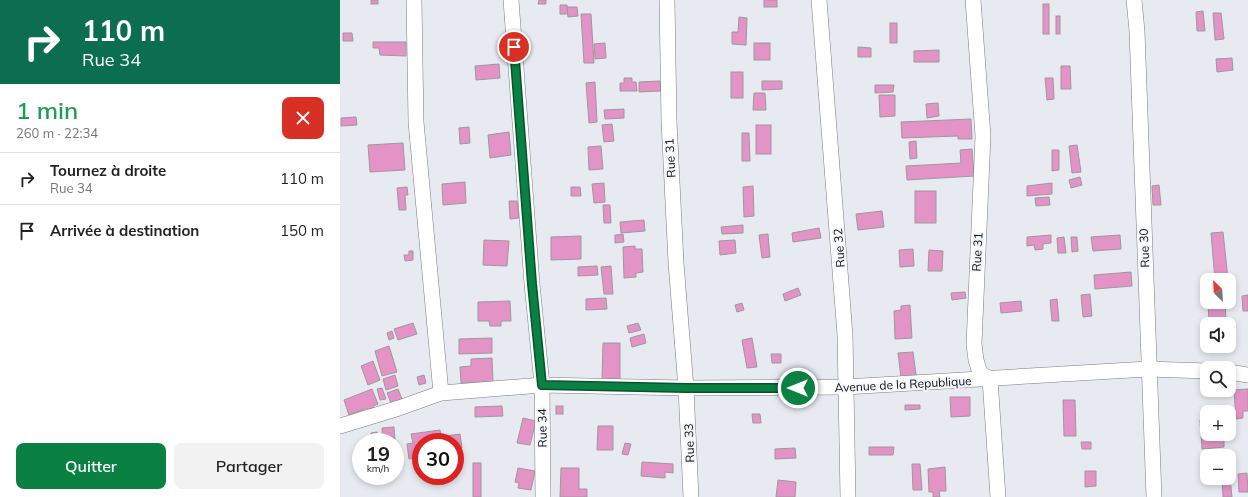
<!DOCTYPE html>
<html lang="fr">
<meta charset="utf-8">
<style>
:root{--surface:#fff;--page:#f2f2f2;--text:#222;--muted:#767676;--line:#e0e0e0;--accent:#0b8043}
body{margin:0;font-family:Mulish,sans-serif;background:var(--page);color:var(--text);height:100vh;display:flex;flex-direction:column;font-size:15px;white-space:nowrap}
*{box-sizing:border-box;margin:0}
p{font-size:13px;color:var(--muted)}
.icon{flex:none;width:22px;height:22px;fill:none;stroke:currentColor;stroke-width:2;stroke-linecap:round;stroke-linejoin:round}
.map{position:relative;flex:1;overflow:hidden}
.details{display:flex;flex-direction:column;background:var(--surface);width:340px}
.details>*{flex:none}
.hud{background:#0b6e4f;color:#fff;overflow:hidden}
.needle{width:26px;rotate:336deg}
.tools{position:absolute;left:860px;top:273px;display:grid;gap:8px}
.tools a{display:grid;place-items:center;width:36px;height:36px;border-radius:8px;background:var(--surface);box-shadow:0 2px 6px #0003;font-size:20px}
.speed{position:absolute;left:12px;top:433px;display:flex;gap:8px;font-size:20px;font-weight:700;text-align:center}
.speed>*{display:grid;place-content:center;width:52px;height:52px;border-radius:50%;background:var(--surface);box-shadow:0 2px 6px #0003;line-height:1}
.speed small{font-size:10px;font-weight:400}
.speed .limit{border:6px solid #d22;background:#fff;color:#111}
.pin{position:absolute;display:grid;place-items:center;width:34px;height:34px;color:#fff;margin:-17px;border:2px solid #fff;border-radius:50%;box-shadow:0 1px 4px #0007}
.me{position:absolute;width:44px;margin:-22px;rotate:270deg;stroke-linejoin:round;filter:drop-shadow(0 0 3px #0008)}
.turn{display:flex;align-items:center;gap:14px;height:84px;padding:0 16px;font-size:18px}
.turn .icon{width:52px;height:52px;stroke-width:2.5}
.turn b{display:block;font-size:28px;line-height:34px}
.round{display:grid;place-items:center;flex:none;width:42px;height:42px;border-radius:8px;background:var(--page)}
.summary{display:flex;align-items:center;justify-content:space-between;height:68px;padding:0 16px}
h1{font-size:24px;font-weight:600;line-height:30px;color:#1e9e55}
.cta{display:flex;gap:8px;margin-top:auto;padding:8px 16px}
.cta a{flex:1;height:46px;border-radius:8px;background:var(--accent);color:#fff;font-size:16px;font-weight:600;line-height:46px;text-align:center}
.cta a+a{background:var(--page);color:var(--text)}
ul{padding:0;list-style:none}
li{display:flex;align-items:center;gap:12px;height:52px;padding:0 16px;border-top:1px solid var(--line)}
li div{flex:1}
li b{display:block;font-size:15px}
li em{font-style:normal}
main{display:flex;flex:1;min-height:0}
.map>svg:first-child{display:block}
.building{fill:#e493c6;stroke:#9e989b}
.lines{fill:none;stroke-linecap:round;stroke-linejoin:round}
.minor-casing{stroke:#797c81;stroke-width:16}
.minor{stroke:#fff;stroke-width:15}
.route-casing{stroke:#07532c;stroke-width:10}
.route{stroke:#0b8043;stroke-width:7}
.labels{text-anchor:middle;dominant-baseline:central;stroke-width:4;stroke-linejoin:round;paint-order:stroke}
.street-label{font-size:12px;fill:#0f1012;stroke:#f4f8fd}
</style>
<main>
<section class="details">
<div class="hud">
<div class="turn"><svg class="icon" aria-label="right" viewBox="0 0 24 24"><path d="M7 20v-9h11M14 6l5 5-5 5"/></svg><div><b>110 m</b>Rue 34</div></div>
</div>
<div class="summary"><div><h1>1 min</h1><p>260 m · 22:34</p></div><a class="round" style="background:#d93025;color:#fff"><svg class="icon" aria-label="close" viewBox="0 0 24 24"><path d="M6 6l12 12M18 6L6 18"/></svg></a></div>
<ul>
<li><svg class="icon" aria-label="right" viewBox="0 0 24 24"><path d="M7 20v-9h11M14 6l5 5-5 5"/></svg><div><b>Tournez à droite</b><p>Rue 34</p></div><em>110 m</em></li>
<li><svg class="icon" aria-label="arrive" viewBox="0 0 24 24"><path d="M6 21V4h12l-3 4 3 4H6"/></svg><div><b>Arrivée à destination</b></div><em>150 m</em></li>
</ul>
<div class="cta"><a>Quitter</a><a>Partager</a></div>
</section>
<div class="map">
<svg width="908" height="497" viewBox="0 0 908 497">
<rect width="100%" height="100%" fill="#e7eaf0"/>
<g class="building">
<rect x="31" y="0" width="7" height="4"/>
<polygon points="199,0 206,0 206,4 198,4"/>
<rect x="424" y="0" width="13" height="7"/>
<rect x="703" y="4" width="6" height="30"/>
<polygon points="220,5 227,5 228,14 220,14"/>
<polygon points="227,7 237,7 238,16 228,17"/>
<polygon points="863,11 865,31 857,31 856,12"/>
<polygon points="873,13 881,13 884,39 875,40"/>
<polygon points="241,14 251,14 254,63 244,63"/>
<rect x="716" y="16" width="4" height="18"/>
<polygon points="399,17 407,18 406,45 392,44 392,32 398,32"/>
<rect x="550" y="23" width="7" height="20"/>
<polygon points="3,33 12,33 13,41 3,41"/>
<polygon points="33,42 66,42 66,56 40,55 39,48 33,48"/>
<polygon points="265,43 266,58 255,59 254,44"/>
<rect x="414" y="43" width="16" height="17"/>
<polygon points="518,47 531,48 531,57 518,57"/>
<polygon points="599,50 599,62 574,62 574,51"/>
<polygon points="892,58 893,70 877,72 876,59"/>
<polygon points="159,64 160,78 136,80 135,66"/>
<polygon points="721,66 730,66 731,89 721,89"/>
<rect x="391" y="72" width="12" height="26"/>
<polygon points="284,78 292,78 292,82 296,82 297,91 280,91 280,83 284,83"/>
<polygon points="705,78 713,78 714,99 707,100"/>
<polygon points="320,81 321,91 299,92 299,82"/>
<polygon points="422,81 442,81 442,89 422,90"/>
<polygon points="255,82 257,122 249,123 246,83"/>
<polygon points="535,85 554,85 553,92 535,93"/>
<polygon points="414,93 425,93 426,110 413,110"/>
<polygon points="539,95 555,95 555,116 540,117"/>
<polygon points="598,103 599,116 587,118 586,104"/>
<polygon points="284,109 284,118 265,119 264,110"/>
<polygon points="16,117 17,125 1,126 1,118"/>
<polygon points="631,119 632,139 618,139 618,136 562,138 561,122"/>
<polygon points="272,124 274,141 264,142 262,125"/>
<rect x="416" y="125" width="15" height="29"/>
<polygon points="129,127 130,143 120,144 119,128"/>
<polygon points="169,132 171,155 150,158 148,135"/>
<polygon points="402,133 409,133 410,161 402,161"/>
<polygon points="576,141 577,158 570,159 569,142"/>
<polygon points="63,143 65,170 30,172 28,145"/>
<polygon points="737,145 741,172 732,173 729,146"/>
<polygon points="261,146 263,169 249,170 248,147"/>
<polygon points="632,149 634,176 567,180 566,166 621,163 620,150"/>
<polygon points="712,150 719,150 719,170 712,171"/>
<polygon points="740,177 742,185 731,188 729,180"/>
<polygon points="125,182 126,203 103,205 102,184"/>
<polygon points="264,183 265,202 254,203 252,184"/>
<polygon points="712,183 712,194 687,196 687,186"/>
<polygon points="819,185 821,205 813,205 812,186"/>
<polygon points="413,186 414,216 404,217 403,187"/>
<polygon points="67,187 68,195 65,195 66,210 59,210 57,188"/>
<polygon points="231,187 240,187 241,196 231,196"/>
<rect x="575" y="191" width="21" height="32"/>
<polygon points="709,197 710,205 696,206 695,198"/>
<polygon points="169,201 177,201 179,218 170,219"/>
<polygon points="263,205 270,205 271,223 264,223"/>
<polygon points="542,211 544,227 518,230 516,214"/>
<polygon points="304,220 305,231 281,233 280,222"/>
<polygon points="403,225 403,233 382,234 381,227"/>
<polygon points="479,228 481,238 453,242 452,233"/>
<polygon points="883,232 888,279 875,280 871,233"/>
<polygon points="283,234 284,242 275,243 275,235"/>
<polygon points="428,234 430,257 422,258 419,235"/>
<polygon points="711,235 711,243 703,244 703,249 695,250 694,245 687,246 687,237"/>
<polygon points="780,235 781,249 753,251 751,237"/>
<polygon points="241,236 241,259 211,260 211,237"/>
<polygon points="724,237 726,253 718,253 717,238"/>
<polygon points="731,237 737,237 738,251 732,252"/>
<polygon points="144,240 169,241 167,266 143,265"/>
<polygon points="395,240 396,253 380,255 379,241"/>
<polygon points="295,246 295,249 302,249 303,272 296,273 296,277 284,278 283,247"/>
<polygon points="573,249 574,266 560,267 559,250"/>
<polygon points="589,250 603,251 602,271 588,271"/>
<polygon points="69,251 73,251 73,260 65,261 64,255 69,255"/>
<polygon points="257,266 258,275 238,276 238,267"/>
<polygon points="271,266 273,294 264,294 261,267"/>
<polygon points="791,272 792,286 755,289 754,275"/>
<polygon points="458,288 461,295 445,301 443,294"/>
<polygon points="625,292 626,298 612,300 611,293"/>
<polygon points="750,294 752,316 743,317 741,295"/>
<polygon points="908,295 908,311 903,311 902,296"/>
<polygon points="266,298 267,309 246,310 246,299"/>
<polygon points="717,299 719,321 712,321 710,300"/>
<polygon points="170,301 171,321 161,321 161,326 150,326 149,321 138,321 138,302"/>
<polygon points="681,301 682,311 661,313 660,303"/>
<polygon points="868,302 885,302 886,320 869,322"/>
<polygon points="402,303 404,310 397,312 395,305"/>
<polygon points="570,305 572,338 555,339 554,311 561,310 561,306"/>
<polygon points="73,323 77,334 58,340 54,329"/>
<polygon points="298,323 301,330 289,333 287,326"/>
<polygon points="52,331 54,338 49,340 47,333"/>
<polygon points="304,334 306,343 292,347 290,338"/>
<polygon points="152,338 152,353 119,354 119,339"/>
<polygon points="412,338 417,367 407,368 402,340"/>
<polygon points="263,343 280,343 280,380 262,379"/>
<polygon points="49,346 57,372 42,376 35,351"/>
<polygon points="573,352 576,375 561,377 558,353"/>
<polygon points="431,354 441,354 441,363 432,363"/>
<polygon points="152,358 153,382 121,383 120,367 131,366 131,359"/>
<polygon points="33,361 40,380 28,385 21,366"/>
<polygon points="55,375 58,386 46,390 43,379"/>
<polygon points="84,375 86,383 79,385 77,377"/>
<polygon points="42,388 46,399 40,400 37,389"/>
<polygon points="32,389 38,404 33,406 34,409 29,411 28,408 9,415 4,400"/>
<polygon points="58,389 62,399 51,403 47,393"/>
<polygon points="908,389 908,411 903,411 903,418 896,419 894,390"/>
<polygon points="610,397 630,397 630,416 611,417"/>
<polygon points="723,400 735,400 736,436 724,436"/>
<polygon points="565,405 580,405 580,409 565,410"/>
<polygon points="162,406 163,416 135,417 135,407"/>
<rect x="216" y="406" width="7" height="8"/>
<polygon points="412,414 420,414 421,423 413,423"/>
<polygon points="183,418 196,421 190,445 177,443"/>
<polygon points="867,419 867,434 884,434 884,447 862,449 860,420"/>
<polygon points="258,426 273,426 273,450 257,450"/>
<polygon points="54,427 55,441 43,442 42,428"/>
<polygon points="100,430 102,442 81,442 81,457 69,459 67,444 73,443 71,434"/>
<polygon points="37,432 38,439 31,439 31,433"/>
<polygon points="120,434 122,448 115,448 115,442 106,442 106,436"/>
<polygon points="741,442 751,442 751,449 742,449"/>
<polygon points="285,443 291,444 288,455 282,454"/>
<polygon points="529,447 554,447 553,455 529,455"/>
<polygon points="455,448 456,458 435,459 435,449"/>
<polygon points="302,462 333,464 333,473 325,472 325,478 301,476"/>
<rect x="133" y="463" width="8" height="34"/>
<polygon points="572,464 580,464 582,490 573,490"/>
<polygon points="605,467 606,491 599,491 600,497 593,497 593,492 589,492 588,469"/>
<polygon points="178,468 195,471 191,490 178,488 179,483 175,482"/>
<polygon points="221,468 239,468 239,489 247,489 247,497 220,497"/>
<polygon points="889,468 892,497 883,497 882,478 889,478"/>
<polygon points="745,471 756,471 756,486 745,487"/>
<polygon points="907,473 908,492 899,492 898,474"/>
<polygon points="438,480 456,482 455,497 436,497"/>
</g>
<g class="lines">
<g class="minor-casing">
<g id="minor">
<polyline points="74,0 76,122 101,393"/>
<polyline points="171,0 192,284 202,385 203,497"/>
<polyline points="327,0 329,121 336,263 346,388 351,497"/>
<polyline points="479,0 505,335 508,497"/>
<polyline points="633,0 643,136 634,344 636,360 640,373 650,379 658,497"/>
<polyline points="794,0 797,31 814,497"/>
<polyline points="889,372 908,375"/>
<polyline points="0,426 59,408 101,393 202,385 346,388 505,387 808,369 867,371"/>
</g>
</g>
<use href="#minor" class="minor"/>
</g>
<g class="lines">
<g class="route-casing">
<polyline id="route" points="174,47 192,284 202,385 346,388 458,388"/>
</g>
<use href="#route" class="route"/>
</g>
<g class="labels">
<g class="street-label">
<text transform="translate(330 158) rotate(-93)">Rue 31</text>
<text transform="translate(499 248) rotate(-94)">Rue 32</text>
<text transform="translate(804 248) rotate(-92)">Rue 30</text>
<text transform="translate(637 252) rotate(-87)">Rue 31</text>
<text transform="translate(563 384) rotate(-3)">Avenue de la Republique</text>
<text transform="translate(202 428) rotate(-91)">Rue 34</text>
<text transform="translate(349 443) rotate(-92)">Rue 33</text>
</g>
</g>
</svg>
<div class="tools">
<a><svg class="needle" viewBox="-14 -14 28 28"><path d="M0-13l5 13h-10z" fill="#e53935"/><path d="M0 13l5-13h-10z" fill="#767676"/></svg></a>
<a><svg class="icon" aria-label="sound" viewBox="0 0 24 24"><path d="M4 9h4l5-4v14l-5-4H4zM17 9q2 3 0 6"/></svg></a>
<a><svg class="icon" aria-label="search" viewBox="0 0 24 24"><circle cx="10" cy="10" r="6"/><path d="M15 15l6 6"/></svg></a>
<a>+</a>
<a>−</a>
</div>
<div class="speed"><div>19<small>km/h</small></div><div class="limit">30</div></div>
<div class="pin" style="left:174px;top:47px;background:#d93025"><svg class="icon" aria-label="arrive" viewBox="0 0 24 24"><path d="M6 21V4h12l-3 4 3 4H6"/></svg></div>
<svg class="me" style="left:458px;top:388px" viewBox="-20 -20 40 40"><circle r="17" fill="#0b8043" stroke="#fff" stroke-width="3"/><path d="M0-11L8 9 0 5-8 9z" fill="#fff"/></svg>
</div>
</main>
